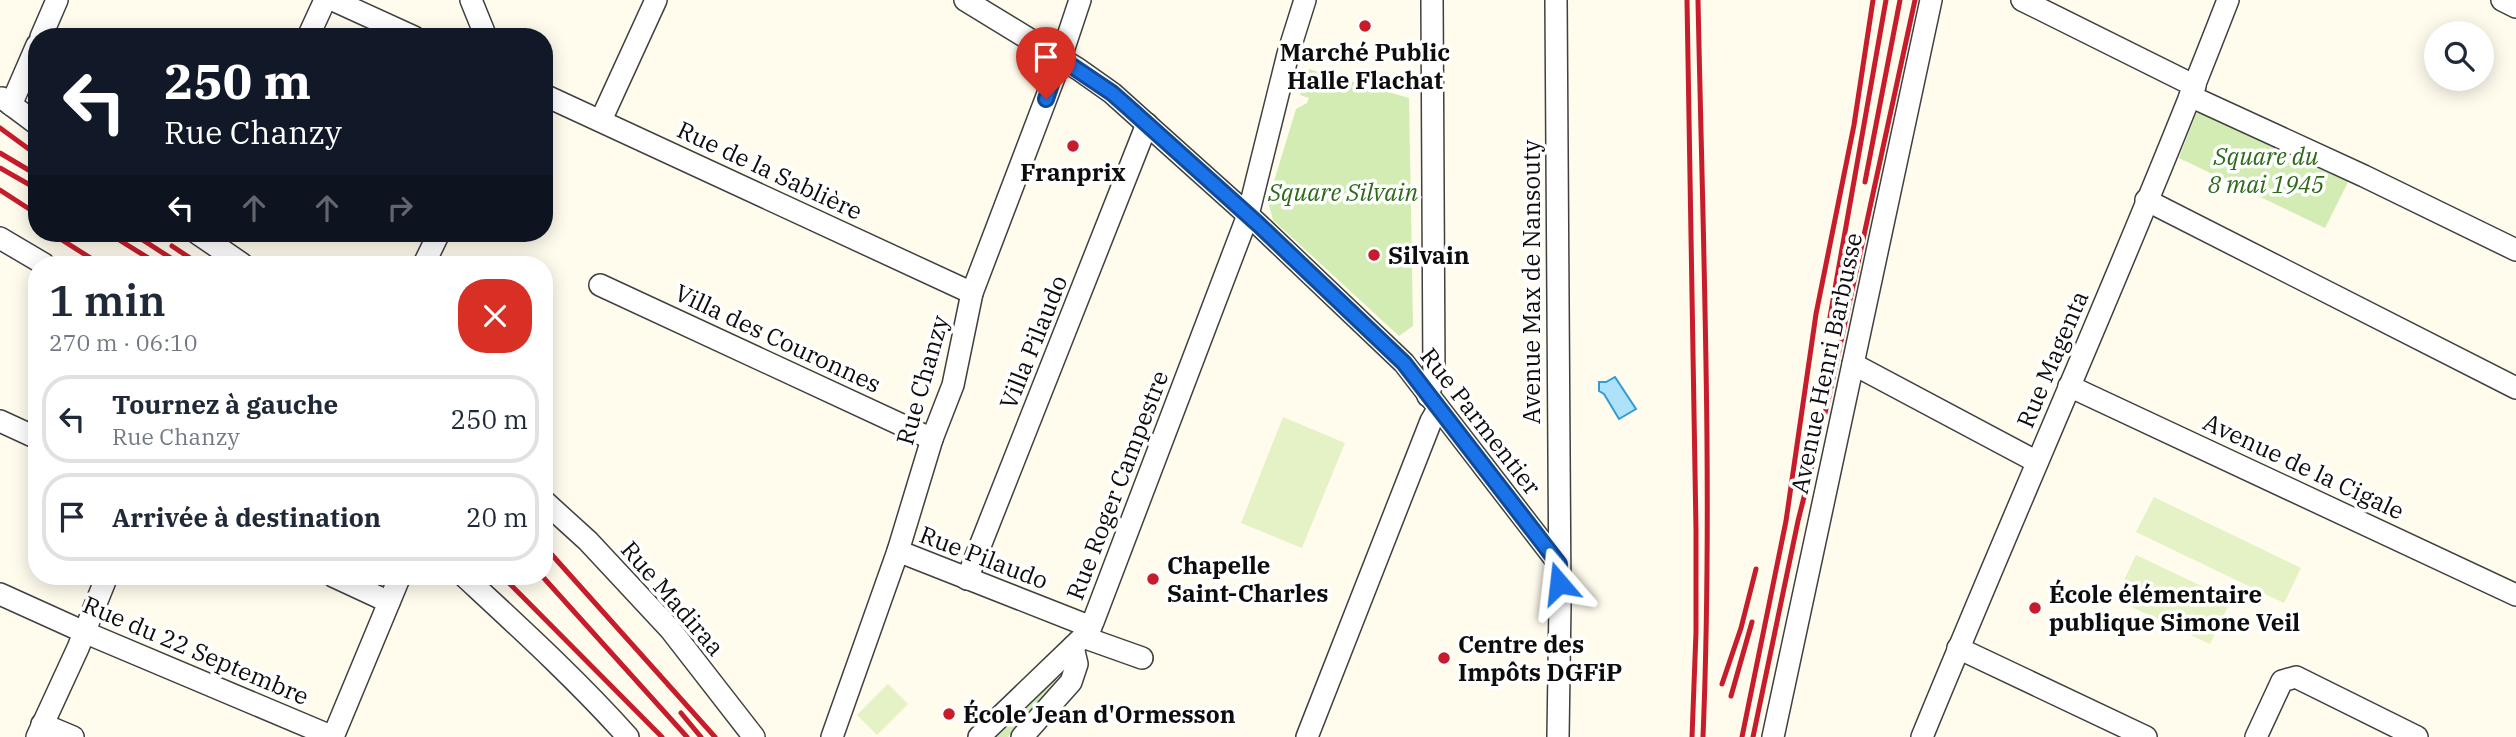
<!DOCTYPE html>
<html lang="fr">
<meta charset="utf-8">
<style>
:root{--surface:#fff;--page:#f2f2f3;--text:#1f2937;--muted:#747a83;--line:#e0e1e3}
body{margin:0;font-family:"IBM Plex Serif",serif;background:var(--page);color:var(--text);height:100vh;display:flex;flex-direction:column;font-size:26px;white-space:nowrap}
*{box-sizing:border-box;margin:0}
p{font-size:23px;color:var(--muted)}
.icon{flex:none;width:38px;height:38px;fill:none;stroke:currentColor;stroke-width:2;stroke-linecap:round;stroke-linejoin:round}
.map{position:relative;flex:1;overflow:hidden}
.sheet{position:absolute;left:28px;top:256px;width:525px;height:329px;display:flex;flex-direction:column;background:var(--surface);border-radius:28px;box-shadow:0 4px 18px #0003}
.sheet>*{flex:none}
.guide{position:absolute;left:28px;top:28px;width:525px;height:214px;border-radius:28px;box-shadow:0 4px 18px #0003;background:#111827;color:#fff;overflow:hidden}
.fabs{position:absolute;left:2424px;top:21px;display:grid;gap:14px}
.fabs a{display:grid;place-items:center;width:70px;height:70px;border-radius:50%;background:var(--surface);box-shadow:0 4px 18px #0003;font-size:35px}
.pin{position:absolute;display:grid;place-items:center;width:60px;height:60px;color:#fff;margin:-72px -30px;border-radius:50% 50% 50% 0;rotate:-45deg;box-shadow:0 0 7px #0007}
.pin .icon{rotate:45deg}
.me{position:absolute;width:77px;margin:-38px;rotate:343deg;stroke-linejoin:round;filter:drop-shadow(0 0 5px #0008)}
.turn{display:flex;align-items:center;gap:24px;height:147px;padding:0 21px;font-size:32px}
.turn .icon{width:91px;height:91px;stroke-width:2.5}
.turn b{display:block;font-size:49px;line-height:60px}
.lanes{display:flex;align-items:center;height:66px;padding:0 21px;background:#0003;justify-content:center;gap:35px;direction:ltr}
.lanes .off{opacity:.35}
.round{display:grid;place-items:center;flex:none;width:74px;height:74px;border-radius:28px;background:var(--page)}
.overview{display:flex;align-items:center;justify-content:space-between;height:119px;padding:0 21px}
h1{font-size:42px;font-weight:600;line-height:52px}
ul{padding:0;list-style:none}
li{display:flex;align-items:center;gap:21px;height:88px;margin:0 14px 10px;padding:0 7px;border:4px solid var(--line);border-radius:28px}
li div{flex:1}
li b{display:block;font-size:26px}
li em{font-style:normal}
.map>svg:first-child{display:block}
.green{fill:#d3ecb4}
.pitch{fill:#e5f2c6}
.water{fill:#aee1fa;stroke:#309bd6;stroke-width:2}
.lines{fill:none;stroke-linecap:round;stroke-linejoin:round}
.minor-casing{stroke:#404040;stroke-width:24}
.minor{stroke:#fff;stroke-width:21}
.rail{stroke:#c61c2b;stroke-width:5}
.route-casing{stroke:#114b97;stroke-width:18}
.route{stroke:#1a73e8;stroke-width:12}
.poi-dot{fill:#c61c2b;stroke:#fff;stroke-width:2.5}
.labels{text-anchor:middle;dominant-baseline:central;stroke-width:7;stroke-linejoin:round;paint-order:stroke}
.poi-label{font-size:24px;font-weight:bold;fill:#0d0d0d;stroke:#fff;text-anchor:start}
.park-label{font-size:24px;font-style:italic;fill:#2d6919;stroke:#fff}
.street-label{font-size:24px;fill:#0d0d0d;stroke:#fff}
</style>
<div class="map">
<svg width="2516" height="737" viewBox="0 0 2516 737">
<rect width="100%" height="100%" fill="#fffbed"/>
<g class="green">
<polygon points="1308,69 1409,98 1413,326 1399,336 1273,220 1268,201 1296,109 1307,103 1309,98 1300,95"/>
<polygon points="2205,110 2349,180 2325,228 2179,158 2196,114"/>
<polygon points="1055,678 1057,680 1008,737 995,737"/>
</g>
<g class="pitch">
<polygon points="1283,417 1345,443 1302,548 1241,523"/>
<polygon points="2154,497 2301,568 2284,603 2136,532"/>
<polygon points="2136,555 2231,600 2210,644 2115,599"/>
<polygon points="888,684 908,704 877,735 857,715"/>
</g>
<polygon class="water" points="1615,377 1636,409 1619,419 1604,394 1599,391 1599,382 1606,382"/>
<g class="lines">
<g class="minor-casing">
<g id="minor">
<polyline points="333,0 414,37"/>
<polyline points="471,0 486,37"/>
<polyline points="965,0 1078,69 1112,93 1258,224 1404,363 1559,564"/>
<polyline points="1556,0 1560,603 1558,737"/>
<polyline points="2022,0 2195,86"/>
<polyline points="2502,0 2516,7"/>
<polyline points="41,37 57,0"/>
<polyline points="308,37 325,0"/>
<polyline points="544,95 972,293"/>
<polyline points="2190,96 2364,176 2516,250"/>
<polyline points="2,98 37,124"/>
<polyline points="11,105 37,45"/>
<polyline points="601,120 656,0"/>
<polyline points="2146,200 2516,388"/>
<polyline points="197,233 242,264"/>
<polyline points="0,238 44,264"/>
<polyline points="424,264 439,233"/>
<polyline points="600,285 932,439"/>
<polyline points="1853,364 2037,462"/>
<polyline points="2069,386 2516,595"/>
<polyline points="1428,396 1434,377 1432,0"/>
<polyline points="0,421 37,438"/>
<polyline points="544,501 588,541 670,629 754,737"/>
<polyline points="898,551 1091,627"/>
<polyline points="333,576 389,602"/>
<path d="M464,576C520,628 577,680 628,737"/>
<polyline points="967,579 1147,124"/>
<polyline points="0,594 84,632 333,737"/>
<polyline points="1083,637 1142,658"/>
<polyline points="1958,648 2146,737"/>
<polyline points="42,724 73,737"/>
<polyline points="37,737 78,648 107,576"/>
<polyline points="333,737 400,576"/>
<polyline points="832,737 898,551 932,439 953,385 972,293 1055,75 1080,0"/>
<polyline points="979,737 1083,637 1093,622 1248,215 1288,54 1305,0"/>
<polyline points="1022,737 1071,682 1077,664 1073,647"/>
<polyline points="1307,737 1431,421 1438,409"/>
<polyline points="1773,737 1931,0"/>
<path d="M1922,737C2023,491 2132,248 2228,0"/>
<polyline points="2256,737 2282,681 2296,677 2417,737"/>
</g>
</g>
<use href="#minor" class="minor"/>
<g class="rail">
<polyline points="1687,0 1696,530 1696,632 1692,737"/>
<path d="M1698,0C1703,245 1713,492 1703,737"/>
<polyline points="0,128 37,155"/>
<polyline points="0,153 37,175"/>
<polyline points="0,168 37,189"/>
<polyline points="1865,182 1900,0"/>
<polyline points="0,190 37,214"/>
<polyline points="51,233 100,264"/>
<polyline points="108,233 158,264"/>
<polyline points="132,233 180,264"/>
<polyline points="172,246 199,264"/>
<polyline points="1830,317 1886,0"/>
<polyline points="544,546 715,737"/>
<polyline points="502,576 662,737"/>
<polyline points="542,576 687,737"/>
<polyline points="1722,684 1741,628 1756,569"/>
<polyline points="1731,696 1752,622"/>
<polyline points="681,713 701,737"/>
<polyline points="1742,737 1786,521 1816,314 1854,125 1873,0"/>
<polyline points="1753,737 1798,521 1828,401 1915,0"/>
</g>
</g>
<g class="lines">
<g class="route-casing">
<polyline id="route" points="1046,99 1060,58 1112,93 1129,108 1258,224 1404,363 1559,564 1559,583"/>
</g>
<use href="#route" class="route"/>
</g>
<g class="poi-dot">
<circle cx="1365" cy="26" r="7"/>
<circle cx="1073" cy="146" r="7"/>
<circle cx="1374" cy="255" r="7"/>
<circle cx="1153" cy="579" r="7"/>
<circle cx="2035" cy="608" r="7"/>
<circle cx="1444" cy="658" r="7"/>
<circle cx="949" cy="714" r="7"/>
</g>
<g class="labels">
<g class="poi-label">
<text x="1365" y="52" text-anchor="middle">Marché Public<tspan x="1365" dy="28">Halle Flachat</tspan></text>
<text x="1073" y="172" text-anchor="middle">Franprix</text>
<text x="1388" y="255">Silvain</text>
<text x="1167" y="565">Chapelle<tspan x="1167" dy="28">Saint-Charles</tspan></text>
<text x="2049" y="594">École élémentaire<tspan x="2049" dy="28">publique Simone Veil</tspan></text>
<text x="1458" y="644">Centre des<tspan x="1458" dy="28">Impôts DGFiP</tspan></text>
<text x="963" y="714">École Jean d'Ormesson</text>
</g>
<g class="park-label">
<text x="2266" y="156">Square du<tspan x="2266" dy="28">8 mai 1945</tspan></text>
<text x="1343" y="192">Square Silvain</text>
</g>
<g class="street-label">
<text transform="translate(770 170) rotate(25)">Rue de la Sablière</text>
<text transform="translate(1531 282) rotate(-90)">Avenue Max de Nansouty</text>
<text transform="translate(778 338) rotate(25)">Villa des Couronnes</text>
<text transform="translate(1033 342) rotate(-68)">Villa Pilaudo</text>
<text transform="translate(2052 359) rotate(-67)">Rue Magenta</text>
<text transform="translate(1826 363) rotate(-78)">Avenue Henri Barbusse</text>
<text transform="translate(922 380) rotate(-74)">Rue Chanzy</text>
<text transform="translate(1481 421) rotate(52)">Rue Parmentier</text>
<text transform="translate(2304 466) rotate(25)">Avenue de la Cigale</text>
<text transform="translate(1117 485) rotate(-69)">Rue Roger Campestre</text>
<text transform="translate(984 557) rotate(21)">Rue Pilaudo</text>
<text transform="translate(673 598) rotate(49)">Rue Madiraa</text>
<text transform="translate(196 650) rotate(23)">Rue du 22 Septembre</text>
</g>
</g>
</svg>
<div class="fabs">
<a><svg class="icon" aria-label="search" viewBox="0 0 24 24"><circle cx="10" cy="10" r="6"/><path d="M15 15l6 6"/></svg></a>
</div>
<div class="pin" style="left:1046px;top:99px;background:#d93025"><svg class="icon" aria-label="arrive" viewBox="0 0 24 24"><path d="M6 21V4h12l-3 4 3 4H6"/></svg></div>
<svg class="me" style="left:1559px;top:583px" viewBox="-20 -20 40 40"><path d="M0-17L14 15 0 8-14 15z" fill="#1a73e8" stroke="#fff" stroke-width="4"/></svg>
<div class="guide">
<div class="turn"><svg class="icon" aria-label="left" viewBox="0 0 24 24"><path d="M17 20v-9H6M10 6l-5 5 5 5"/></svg><div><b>250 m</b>Rue Chanzy</div></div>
<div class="lanes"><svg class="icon" aria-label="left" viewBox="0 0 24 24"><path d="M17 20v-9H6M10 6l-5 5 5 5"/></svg><svg class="icon off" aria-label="ahead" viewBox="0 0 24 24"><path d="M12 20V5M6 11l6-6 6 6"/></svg><svg class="icon off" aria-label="ahead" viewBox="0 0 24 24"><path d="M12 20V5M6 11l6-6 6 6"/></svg><svg class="icon off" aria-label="right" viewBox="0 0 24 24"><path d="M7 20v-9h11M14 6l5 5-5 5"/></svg></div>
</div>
<section class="sheet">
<div class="overview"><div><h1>1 min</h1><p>270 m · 06:10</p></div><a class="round" style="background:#d93025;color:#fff"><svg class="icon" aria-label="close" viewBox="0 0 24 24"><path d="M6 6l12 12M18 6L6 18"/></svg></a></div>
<ul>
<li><svg class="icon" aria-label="left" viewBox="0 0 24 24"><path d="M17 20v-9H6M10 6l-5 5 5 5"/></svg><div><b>Tournez à gauche</b><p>Rue Chanzy</p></div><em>250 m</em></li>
<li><svg class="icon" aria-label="arrive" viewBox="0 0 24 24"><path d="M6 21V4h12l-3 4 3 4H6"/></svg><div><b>Arrivée à destination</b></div><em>20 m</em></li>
</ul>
</section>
</div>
